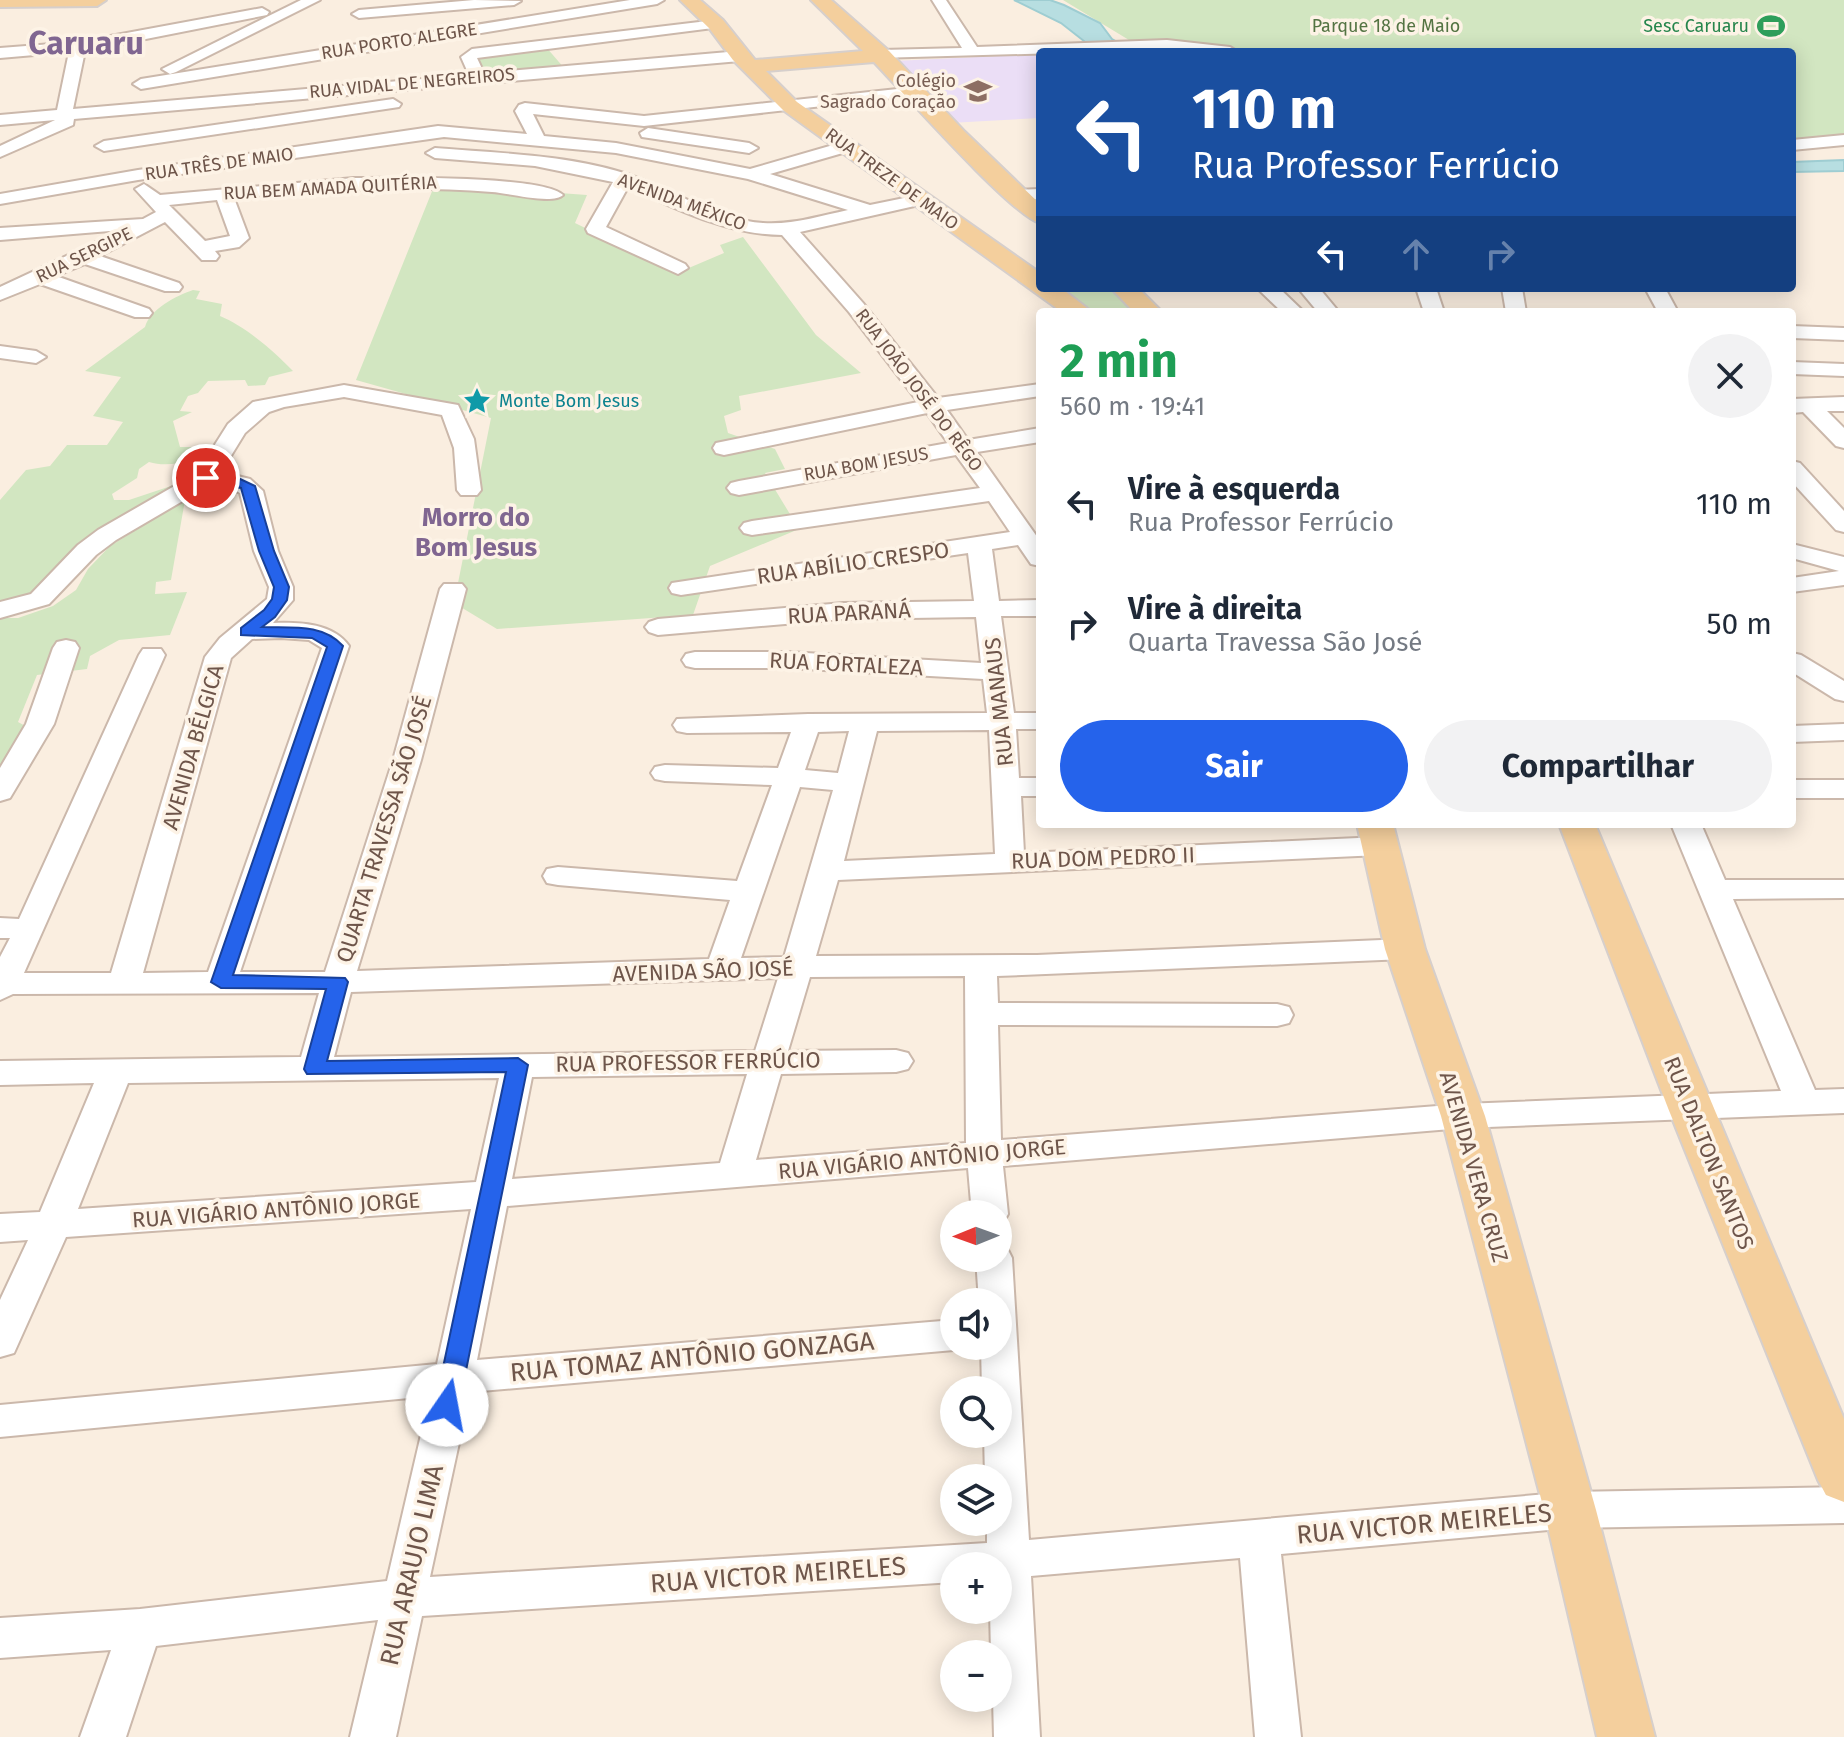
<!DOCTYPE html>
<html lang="pt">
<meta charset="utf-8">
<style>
:root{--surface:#fff;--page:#f2f2f3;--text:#1f2937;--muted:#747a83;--accent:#2563eb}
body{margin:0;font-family:"Fira Sans",sans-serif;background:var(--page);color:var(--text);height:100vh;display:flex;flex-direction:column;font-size:30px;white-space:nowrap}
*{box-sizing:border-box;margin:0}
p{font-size:26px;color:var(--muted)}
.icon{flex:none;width:44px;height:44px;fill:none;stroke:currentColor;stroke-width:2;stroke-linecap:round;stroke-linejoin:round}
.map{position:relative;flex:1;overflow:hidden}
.details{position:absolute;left:1036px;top:308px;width:760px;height:520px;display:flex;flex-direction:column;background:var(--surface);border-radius:8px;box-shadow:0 4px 20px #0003}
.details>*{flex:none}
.banner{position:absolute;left:1036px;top:48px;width:760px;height:244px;border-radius:8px;box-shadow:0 4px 20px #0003;background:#1a4fa0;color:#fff;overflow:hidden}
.needle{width:52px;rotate:269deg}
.tools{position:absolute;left:940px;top:1200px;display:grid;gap:16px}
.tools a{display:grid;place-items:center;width:72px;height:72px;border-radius:50%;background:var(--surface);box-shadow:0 4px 20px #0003;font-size:40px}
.pin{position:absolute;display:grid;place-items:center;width:68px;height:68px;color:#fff;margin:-34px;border:4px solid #fff;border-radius:50%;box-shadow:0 2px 8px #0007}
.me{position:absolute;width:88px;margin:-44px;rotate:12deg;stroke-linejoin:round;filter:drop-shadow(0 0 6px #0008)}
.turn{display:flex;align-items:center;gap:28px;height:168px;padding:0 24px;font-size:36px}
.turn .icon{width:104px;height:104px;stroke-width:2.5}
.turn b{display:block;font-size:56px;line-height:68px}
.lanes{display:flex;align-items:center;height:76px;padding:0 24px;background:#0003;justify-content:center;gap:40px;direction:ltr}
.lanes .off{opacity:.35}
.round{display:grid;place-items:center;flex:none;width:84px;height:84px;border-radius:42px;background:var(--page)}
.summary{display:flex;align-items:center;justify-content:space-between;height:136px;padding:0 24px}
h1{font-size:48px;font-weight:700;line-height:60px;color:#1e9e55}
.button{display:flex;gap:16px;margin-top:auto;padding:16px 24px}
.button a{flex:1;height:92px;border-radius:48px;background:var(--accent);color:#fff;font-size:32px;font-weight:700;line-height:92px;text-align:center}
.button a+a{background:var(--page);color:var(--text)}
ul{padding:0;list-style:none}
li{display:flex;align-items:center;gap:24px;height:120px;padding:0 24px}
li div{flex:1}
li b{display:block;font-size:30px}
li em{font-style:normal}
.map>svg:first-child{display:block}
.education{fill:#ebdef6}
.green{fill:#d2e6c1}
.water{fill:#b7dee1;stroke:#9ecdd2;stroke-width:2}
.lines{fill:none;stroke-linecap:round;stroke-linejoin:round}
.minor-casing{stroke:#cbb8ab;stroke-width:4}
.major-casing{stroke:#d6cfcc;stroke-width:4}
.minor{fill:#fff;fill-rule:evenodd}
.major{fill:#f4cf9d;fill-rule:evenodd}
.route{fill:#2563eb;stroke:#184099;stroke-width:2}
.labels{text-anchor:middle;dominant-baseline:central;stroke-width:7;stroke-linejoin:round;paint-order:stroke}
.far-park-label{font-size:18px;fill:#547443;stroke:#fdf3e6}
.far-leisure-label{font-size:18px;fill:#27864d;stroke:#fdf3e6;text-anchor:end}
.far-street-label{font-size:18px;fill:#6e554a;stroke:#fdf3e6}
.far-education-label{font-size:18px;fill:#785e54;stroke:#fdf3e6;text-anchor:end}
.far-culture-label{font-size:18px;fill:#0d838f;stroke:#fdf3e6;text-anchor:start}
.street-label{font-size:22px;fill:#6e554a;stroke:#fdf3e6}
.far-district-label{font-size:26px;font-weight:bold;fill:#806691;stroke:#fdf3e6}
.near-street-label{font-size:26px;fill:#6e554a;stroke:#fdf3e6}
.far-town-label{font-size:32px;font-weight:bold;fill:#806691;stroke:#fdf3e6}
</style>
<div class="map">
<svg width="1844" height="1737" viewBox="0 0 1844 1737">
<rect width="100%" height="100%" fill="#faeee0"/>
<polygon class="education" points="1040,54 1040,118 949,123 894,61"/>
<g class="green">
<polygon points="1063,0 1844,0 1844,135 1792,139 1792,52 1244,52 1201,43 1129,40"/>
<polygon points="546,47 565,69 483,76 470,55"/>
<polygon points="435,184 587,195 575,223 677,273 724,253 720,245 743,237 816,335 861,373 739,396 741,410 724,416 728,433 775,449 785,469 765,473 799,529 710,566 693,615 497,629 454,603 491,418 356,380"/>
<polygon points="1050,288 1119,288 1144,312 1085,312"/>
<path d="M193,290L200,291L196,299L222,304L220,316C245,326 275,352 293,371L269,377L265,385L248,386L245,380L208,381L198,393L188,396L180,411L192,412L173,421L180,447H217C197,459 172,469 149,462L139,469L137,478L112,494L114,500H129L198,477L39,593L0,603V500L26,470L50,466L67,445H107L123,422L93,416L121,377L85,371L145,327C150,309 176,296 193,290Z"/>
<polygon points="185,500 171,580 156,582 155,594 187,592 170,635 119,640 90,656 87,669 37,675 18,722 29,728 0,778 0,618 18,618 53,606 76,590 88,569 110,546"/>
</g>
<g class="water">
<polygon points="1014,0 1050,0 1064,5 1100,23 1112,39 1135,52 1098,52 1061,23"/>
<polygon points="1844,160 1844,171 1792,172 1792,162"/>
</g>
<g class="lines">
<g class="minor-casing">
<g id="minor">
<polygon points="301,0 320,0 176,72 170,74 162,69"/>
<polygon points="474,0 521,1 514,5 359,18 352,14 359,10"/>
<polygon points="630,0 664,0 657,4 141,89 133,84 141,79"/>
<polygon points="932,0 946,0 977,47 1167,40 1230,47 1238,52 1167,50 877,58 877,52 882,50 962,48"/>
<polygon points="262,8 269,12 267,15 85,51 73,109 469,75 461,57 472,49 716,20 721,21 721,27 477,58 484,73 740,51 748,56 740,61 74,119 73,125 0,157 0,146 55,120 0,125 0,115 57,110 69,52 0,58 0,48 78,42"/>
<path d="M916,87L922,89V95L644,126L533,114L544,136L616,143L750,169L847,141L856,146L853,150L770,174L870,205L919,195L928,200L919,205L800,232L863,303L938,398L1040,384V396L947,410L968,440L1040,428V442L977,452L1040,541V566L1031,564L1018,545L992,549L999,601L1040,600V616H1001L1014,713H1040V729H1016L1019,778H1040V796H1021L1024,853L1380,837L1390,840L1395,846L1390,852L1380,855L838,880L816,956L1037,955L1405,939L1416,942L1421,949L1416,956L1405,959L997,976L998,1003L1277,1004L1289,1007L1293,1015L1289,1023L1277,1026L998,1025L1001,1140L1463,1104L1781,1091L1671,824H1701L1725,880H1844V898L1733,899L1815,1090L1844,1089V1113L1463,1128L1003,1166L1008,1214L1003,1223L998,1225V1214H972L968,1168L507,1206L477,1360L954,1320V1346H966L954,1350L470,1392L430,1577L987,1543V1522H998V1478H985L984,1434H998V1390H982L981,1346H998V1302H979L976,1258H998V1245L1007,1248L1012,1258L1029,1540L1570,1492L1844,1487V1523L1570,1528L1281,1554L1301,1737H1255L1240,1558L1031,1576L1040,1737H994L993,1698H998V1654H991L990,1610H998V1566H954V1582L422,1616L396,1737H350L378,1620L156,1646L126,1737H80L111,1650L0,1658V1618L140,1609L387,1581L430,1396L0,1437V1405L437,1364L471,1209L66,1237L14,1353L0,1357V1300L28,1240L0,1242V1214L40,1212L94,1083L0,1085V1061L301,1057L319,993L13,994L0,1000V957L10,938H0V918L19,919L139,655L143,649H161L165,655L24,973H111L205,657L220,638L267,599L269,587L254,551L240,493L229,487L210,485L116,540L96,555L49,604L0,618V602L31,594L78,545L98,530L197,473L228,424L253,402L344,385L458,405L474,439L481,490L477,495H461L457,490L454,448L442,415L344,397L284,407L269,412L245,433L221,472L250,479L263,491L278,551L293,587V600L273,623C299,622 333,623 349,646L240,972H325L393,760L440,589L444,584H462L466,589L421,760L357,971L709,959L730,900L558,885L547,883L543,876L547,869L558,867L737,881L772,785L665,781L655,779L651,773L655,767L665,765L778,768L791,732L687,733L677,731L673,725L677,719L808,714L987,713L983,679L788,668H695L686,666L682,660L686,654L695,652H788L981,663L976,617L843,619L658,635L649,632L645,627L649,622L658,619L843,603L974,601L968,553L681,595L672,593L669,588L672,583L1010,532L989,501L752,535L744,533L740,528L744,523L752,521L980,488L956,455L739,495L731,493L727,488L731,483L739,481L948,443L927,413L724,455L716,453L713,448L716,443L918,402L849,312L782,235C729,235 676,209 628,187L606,227L685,264L688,268L678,274L588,233L586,229L613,182L535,166L435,158L426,153L435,148C496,153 573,155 630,175C673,190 718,220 763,223C792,225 820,216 848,210L748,179L616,153L444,137L138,180L0,204V194L138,170L438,126L527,134L515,111L519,105L525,103L644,116ZM281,638L309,640L322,648L208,972L143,973L231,658L252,639ZM989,730L995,854L844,861L877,731ZM849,731L838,773L805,770L818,732ZM800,787L833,790L784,957L741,958ZM965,976L966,1143L756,1160L781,1074L896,1072L908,1069L913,1061L908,1053L896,1050L788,1051L810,977ZM778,978L755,1051L334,1057L351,992ZM747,1074L720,1163L512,1179L532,1077ZM499,1078L476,1182L78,1209L128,1083Z"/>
<polygon points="393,99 401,104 399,107 104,151 95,146 104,141"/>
<polygon points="648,128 749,143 758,148 749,153 642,137 640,133"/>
<polygon points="1844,135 1844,145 1792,150 1792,140"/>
<path d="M354,178C388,178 543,175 563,195C553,205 508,193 492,192C406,185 320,190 234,198L249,238L239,247L215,251L219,256L216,260H202L165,222L100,256L179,283L182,287L179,291H165L85,264L56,276L149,309L152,313L149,317H135L40,284L0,300V287L122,230L0,240V228L143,219L156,212L135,189L144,184L160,195ZM217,200L230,236L205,241L169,205Z"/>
<polygon points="1040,189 1040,199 1015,200 1006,195 1015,190"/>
<polygon points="1257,288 1279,288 1304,312 1282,312"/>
<polygon points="1298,288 1319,288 1339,312 1318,312"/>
<polygon points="1416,288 1436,288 1444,312 1424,312"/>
<polygon points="1502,288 1522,288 1526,312 1506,312"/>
<polygon points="1645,288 1665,288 1678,312 1658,312"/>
<polygon points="1792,326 1844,328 1844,340 1792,338"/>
<polygon points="0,346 36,351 46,357 36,363 0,358"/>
<polygon points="1792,362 1844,364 1844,376 1792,374"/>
<polygon points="1844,397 1844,411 1827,411 1844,428 1844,448 1836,446 1803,412 1792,413 1792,399"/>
<polygon points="1792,461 1800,463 1844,511 1844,532 1836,530 1792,482"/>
<polygon points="1792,544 1844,557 1844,585 1792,592 1792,578 1839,571 1792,558"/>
<polygon points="66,640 75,642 79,648 54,724 10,798 0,801 0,768 26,724 53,648 57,642"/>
<polygon points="1792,653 1801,655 1844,681 1844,701 1835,699 1792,672"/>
<polygon points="1844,724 1844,740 1792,742 1792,726"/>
<rect x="1792" y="780" width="52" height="18"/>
</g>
</g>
<g class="major-casing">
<g id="major">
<polygon points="0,0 106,0 97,6 0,7"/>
<path d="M680,0H700L723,20L755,60L863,51L811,0H831L889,51L965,132L1040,204V223C1012,216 901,90 874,62L766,71L797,102L1040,273V288H1061L1092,312H1062L783,110L733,60L709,28Z"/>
<polygon points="1111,288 1138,288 1162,312 1134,312"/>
<polygon points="1357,824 1393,824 1425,949 1485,1116 1596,1510 1655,1737 1597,1737 1544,1510 1441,1116 1385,949"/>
<polygon points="1559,824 1595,824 1844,1419 1844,1502 1826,1495 1818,1480 1668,1108"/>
</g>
</g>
<use href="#minor" class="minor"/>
<use href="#major" class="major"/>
</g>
<path class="route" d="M206,474L236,477L255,486L274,551L289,587L287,600L275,617L262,627C290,628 323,623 343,646L233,975L345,978L348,982L327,1061L518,1058L528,1065L459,1405L456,1412L447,1415L439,1412L435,1405L506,1072L307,1074L304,1069L326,989L221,988L211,982L327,647L312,638L241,635V628L264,610L272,599L274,587L259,551L241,488L201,481L199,478Z"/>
<defs>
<g id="stadium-bare" transform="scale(2.16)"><path d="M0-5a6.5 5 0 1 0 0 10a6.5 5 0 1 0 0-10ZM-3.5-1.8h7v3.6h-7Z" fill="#2e9e5b" stroke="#fdf3e6" stroke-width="2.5" paint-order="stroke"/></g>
<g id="school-bare" transform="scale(2.16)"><path d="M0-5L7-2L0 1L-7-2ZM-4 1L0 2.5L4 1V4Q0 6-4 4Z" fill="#8d6e63" stroke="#fdf3e6" stroke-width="2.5" paint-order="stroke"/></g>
<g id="sight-bare" transform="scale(2.16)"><path d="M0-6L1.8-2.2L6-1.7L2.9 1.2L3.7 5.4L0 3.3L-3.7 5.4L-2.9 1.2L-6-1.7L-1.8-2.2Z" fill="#0f9aa8" stroke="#fdf3e6" stroke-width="2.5" paint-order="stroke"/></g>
</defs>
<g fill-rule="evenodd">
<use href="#stadium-bare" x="1771" y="26"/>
<use href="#school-bare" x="978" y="91"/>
<use href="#sight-bare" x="477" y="401"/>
</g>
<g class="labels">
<g class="far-park-label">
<text x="1386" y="26">Parque 18 de Maio</text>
</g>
<g class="far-leisure-label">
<text x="1749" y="26">Sesc Caruaru</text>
</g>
<g class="far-street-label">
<text transform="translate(399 41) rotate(-9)">RUA PORTO ALEGRE</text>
<text transform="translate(412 83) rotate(-5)">RUA VIDAL DE NEGREIROS</text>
<text transform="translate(219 164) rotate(-8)">RUA TRÊS DE MAIO</text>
<text transform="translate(892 179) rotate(36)">RUA TREZE DE MAIO</text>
<text transform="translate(330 188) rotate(-3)">RUA BEM AMADA QUITÉRIA</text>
<text transform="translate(682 202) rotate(20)">AVENIDA MÉXICO</text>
<text transform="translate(84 255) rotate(-26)">RUA SERGIPE</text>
<text transform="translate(919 390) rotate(53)">RUA JOÃO JOSÉ DO RÊGO</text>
<text transform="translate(866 464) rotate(-10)">RUA BOM JESUS</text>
</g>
<g class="far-education-label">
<text x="956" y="81">Colégio<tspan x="956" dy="21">Sagrado Coração</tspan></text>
</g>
<g class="far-culture-label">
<text x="499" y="401">Monte Bom Jesus</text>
</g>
<g class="street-label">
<text transform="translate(853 563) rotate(-8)">RUA ABÍLIO CRESPO</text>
<text transform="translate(849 613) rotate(-3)">RUA PARANÁ</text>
<text transform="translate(846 664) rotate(3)">RUA FORTALEZA</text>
<text transform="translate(999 702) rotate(-96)">RUA MANAUS</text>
<text transform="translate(193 747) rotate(-74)">AVENIDA BÉLGICA</text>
<text transform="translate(384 829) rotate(-73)">QUARTA TRAVESSA SÃO JOSÉ</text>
<text transform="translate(1103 858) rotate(-2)">RUA DOM PEDRO II</text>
<text transform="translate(703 971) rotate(-2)">AVENIDA SÃO JOSÉ</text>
<text transform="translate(688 1062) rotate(-1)">RUA PROFESSOR FERRÚCIO</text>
<text transform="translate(1709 1153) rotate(68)">RUA DALTON SANTOS</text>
<text transform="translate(922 1159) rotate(-5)">RUA VIGÁRIO ANTÔNIO JORGE</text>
<text transform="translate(1474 1167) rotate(74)">AVENIDA VERA CRUZ</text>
<text transform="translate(276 1210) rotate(-4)">RUA VIGÁRIO ANTÔNIO JORGE</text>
</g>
<g class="far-district-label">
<text x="476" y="517">Morro do<tspan x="476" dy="30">Bom Jesus</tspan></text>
</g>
<g class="near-street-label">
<text transform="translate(692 1357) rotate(-5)">RUA TOMAZ ANTÔNIO GONZAGA</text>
<text transform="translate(1424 1524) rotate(-5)">RUA VICTOR MEIRELES</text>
<text transform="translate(412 1565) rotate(-77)">RUA ARAUJO LIMA</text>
<text transform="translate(778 1575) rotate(-4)">RUA VICTOR MEIRELES</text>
</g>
<g class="far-town-label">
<text x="86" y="43">Caruaru</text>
</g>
</g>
</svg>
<div class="tools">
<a><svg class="needle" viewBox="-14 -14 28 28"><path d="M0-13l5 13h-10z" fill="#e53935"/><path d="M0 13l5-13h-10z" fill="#747a83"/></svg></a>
<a><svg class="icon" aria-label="sound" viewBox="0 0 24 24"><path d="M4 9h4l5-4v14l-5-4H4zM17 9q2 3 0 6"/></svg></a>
<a><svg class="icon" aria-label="search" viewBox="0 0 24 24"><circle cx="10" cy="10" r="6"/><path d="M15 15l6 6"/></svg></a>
<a><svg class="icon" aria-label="layers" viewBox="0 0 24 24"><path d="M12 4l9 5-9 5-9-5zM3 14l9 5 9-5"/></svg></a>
<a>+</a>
<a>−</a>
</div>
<div class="pin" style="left:206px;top:478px;background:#d93025"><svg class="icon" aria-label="arrive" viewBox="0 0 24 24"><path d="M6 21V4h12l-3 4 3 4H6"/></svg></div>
<svg class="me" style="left:447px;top:1405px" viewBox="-20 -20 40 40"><circle r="19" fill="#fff"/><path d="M0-13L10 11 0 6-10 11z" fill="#2563eb"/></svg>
<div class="banner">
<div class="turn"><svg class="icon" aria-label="left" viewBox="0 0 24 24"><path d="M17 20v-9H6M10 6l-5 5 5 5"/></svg><div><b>110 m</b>Rua Professor Ferrúcio</div></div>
<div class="lanes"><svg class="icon" aria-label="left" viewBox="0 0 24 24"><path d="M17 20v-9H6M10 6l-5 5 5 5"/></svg><svg class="icon off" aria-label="ahead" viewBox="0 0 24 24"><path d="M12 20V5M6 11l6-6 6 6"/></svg><svg class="icon off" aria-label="right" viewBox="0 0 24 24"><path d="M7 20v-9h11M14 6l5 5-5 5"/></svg></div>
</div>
<section class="details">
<div class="summary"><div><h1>2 min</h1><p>560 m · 19:41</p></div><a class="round"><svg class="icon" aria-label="close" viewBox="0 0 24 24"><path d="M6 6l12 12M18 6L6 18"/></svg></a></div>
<ul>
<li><svg class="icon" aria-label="left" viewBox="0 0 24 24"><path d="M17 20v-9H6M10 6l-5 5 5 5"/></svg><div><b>Vire à esquerda</b><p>Rua Professor Ferrúcio</p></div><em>110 m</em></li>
<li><svg class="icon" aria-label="right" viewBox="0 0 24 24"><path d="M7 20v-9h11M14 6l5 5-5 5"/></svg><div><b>Vire à direita</b><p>Quarta Travessa São José</p></div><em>50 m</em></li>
</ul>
<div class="button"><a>Sair</a><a>Compartilhar</a></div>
</section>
</div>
